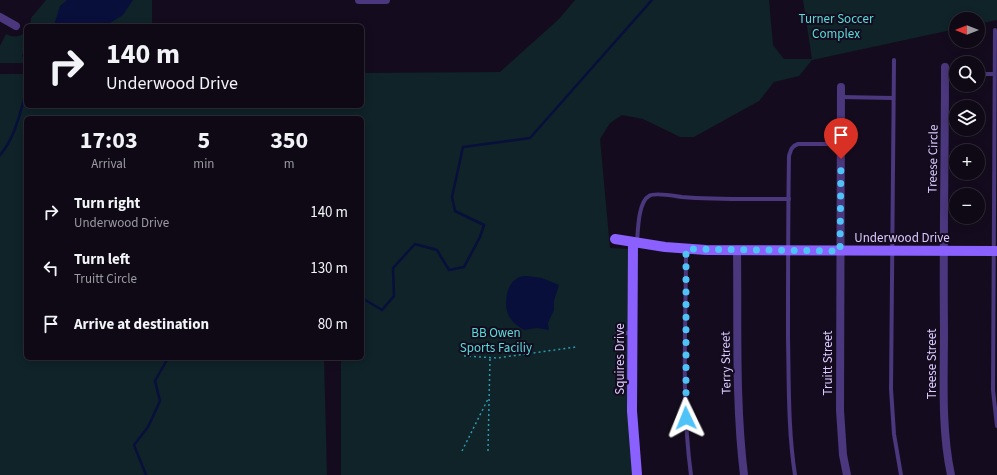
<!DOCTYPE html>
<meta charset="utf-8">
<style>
:root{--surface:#0f0916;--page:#1d1723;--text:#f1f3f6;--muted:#9b9aa1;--line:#2f2a35}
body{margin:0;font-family:"Source Sans 3",sans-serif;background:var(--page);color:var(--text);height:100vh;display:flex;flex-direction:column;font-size:15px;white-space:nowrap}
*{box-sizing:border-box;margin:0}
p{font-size:13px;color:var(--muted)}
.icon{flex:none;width:22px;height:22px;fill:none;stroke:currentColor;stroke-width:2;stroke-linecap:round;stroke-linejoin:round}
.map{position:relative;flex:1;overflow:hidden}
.sheet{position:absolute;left:24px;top:116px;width:340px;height:244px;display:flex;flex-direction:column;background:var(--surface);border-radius:6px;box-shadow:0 2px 10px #0003,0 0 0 1px var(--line)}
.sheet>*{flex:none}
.top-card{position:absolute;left:24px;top:24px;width:340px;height:84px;border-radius:6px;box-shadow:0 2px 10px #0003,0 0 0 1px var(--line);background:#0f0916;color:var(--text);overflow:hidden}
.needle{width:26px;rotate:270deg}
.controls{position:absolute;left:949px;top:12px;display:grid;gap:8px}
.controls a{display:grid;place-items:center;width:36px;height:36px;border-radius:50%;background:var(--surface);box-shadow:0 2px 10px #0003,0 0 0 1px var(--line);font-size:20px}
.pin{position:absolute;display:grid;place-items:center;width:34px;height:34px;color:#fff;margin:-41px -17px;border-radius:50% 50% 50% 0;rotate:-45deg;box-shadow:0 0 4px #0007}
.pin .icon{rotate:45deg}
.me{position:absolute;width:44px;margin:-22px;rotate:358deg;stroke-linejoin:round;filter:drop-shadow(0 0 3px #0008)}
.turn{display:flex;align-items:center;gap:14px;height:84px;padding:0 16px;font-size:18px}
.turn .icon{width:52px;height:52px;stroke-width:2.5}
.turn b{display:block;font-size:28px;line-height:34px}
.eta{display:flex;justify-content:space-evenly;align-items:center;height:68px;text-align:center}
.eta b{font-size:24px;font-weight:700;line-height:28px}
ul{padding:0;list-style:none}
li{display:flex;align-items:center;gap:12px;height:56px;padding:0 16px}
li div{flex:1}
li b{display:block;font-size:15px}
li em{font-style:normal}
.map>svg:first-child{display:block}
.green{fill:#0f2328}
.water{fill:#090f3b}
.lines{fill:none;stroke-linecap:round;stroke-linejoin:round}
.stream{stroke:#090f3b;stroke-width:2.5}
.path{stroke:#2e99af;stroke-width:1.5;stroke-dasharray:2 3;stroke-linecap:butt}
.lane{stroke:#4a377d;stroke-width:4}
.street{stroke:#4a377d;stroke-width:8}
.secondary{stroke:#8a61fe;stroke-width:10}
.route{stroke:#4fc3f7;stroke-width:7;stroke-dasharray:0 12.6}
.labels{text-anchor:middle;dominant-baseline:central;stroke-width:4;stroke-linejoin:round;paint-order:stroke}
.park-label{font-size:13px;fill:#57dedb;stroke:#140c1e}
.street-label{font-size:13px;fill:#dccaff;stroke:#140c1e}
</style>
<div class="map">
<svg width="997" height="475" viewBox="0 0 997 475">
<rect width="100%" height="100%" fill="#140c1e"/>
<g class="green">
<polygon points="46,0 152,0 152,26 56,26 54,25 53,26 30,26 31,18"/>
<polygon points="575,0 769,0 773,45 784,59 812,59 803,0 997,0 997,20 978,24 978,19 956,19 956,29 812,60 799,76 774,82 759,101 694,137 680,137 643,119 622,115 610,123 600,139 610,248 628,249 632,475 341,475 341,358 362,358 362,118 26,118 26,358 324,358 327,475 0,475 0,74 26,74 26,106 362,106 362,73 500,72 559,19"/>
<path d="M26,32V51L22,55L24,63H0V46L6,34C13,38 20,37 26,32Z"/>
</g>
<g class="water">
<polygon points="67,0 133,0 123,15 105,26 56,26 54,25 60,6"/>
<path d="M528,276L542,278L559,285L554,301V310L548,323L549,330L537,328L524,330C518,326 511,322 508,314C504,305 506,285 516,279C520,276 523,276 528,276Z"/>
</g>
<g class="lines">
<g class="stream">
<path d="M0,155C15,138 20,113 26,92"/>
<polyline points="362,298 382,310 394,296 393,268 415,244 437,250 449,270 464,267 480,237 484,225 455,211 452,197 463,147 530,138 652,0"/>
<polyline points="146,475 134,445 148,427 160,401 155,381 168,358"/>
</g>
<g class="path">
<polyline points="464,356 497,358 576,347"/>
<polyline points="462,451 488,399"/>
<polyline points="488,451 490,357"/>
</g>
<g class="lane">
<polyline points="995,30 993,390 997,426"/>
<polyline points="894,60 891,389 894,434 901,475"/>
<polyline points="945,74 956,74"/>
<polyline points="978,74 994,74"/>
<polyline points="841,97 893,98"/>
<path d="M637,242C638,231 638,202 649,196C655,192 674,196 682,197C717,200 753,199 789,199"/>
<path d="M686,250C686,325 681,401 691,475"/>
<polyline points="617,333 632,333"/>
<path d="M795,475C788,430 789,384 788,338C788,277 788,217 789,156C791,149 792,146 798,144H841"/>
</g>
<g class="street">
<polyline points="359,0 386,0"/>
<polyline points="0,17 16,26"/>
<path d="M945,67C945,155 943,243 944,330C944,378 941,428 951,475"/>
<polyline points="841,87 840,410 843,455 847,475"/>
<path d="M737,250C738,325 735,401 744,475"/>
</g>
<g class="secondary">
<polyline points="615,239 665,247 706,250 997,251"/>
<polyline points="633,242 632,411 637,475"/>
</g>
</g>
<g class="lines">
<polyline class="route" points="686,418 686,249 840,251 841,159"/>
</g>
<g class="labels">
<g class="park-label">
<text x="836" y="19">Turner Soccer<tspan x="836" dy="15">Complex</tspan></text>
<text x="496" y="333">BB Owen<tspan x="496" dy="15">Sports Faciliy</tspan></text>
</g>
<g class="street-label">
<text transform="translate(933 159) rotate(-89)">Treese Circle</text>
<text x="902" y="238">Underwood Drive</text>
<text transform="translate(620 359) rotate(-90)">Squires Drive</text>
<text transform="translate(726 363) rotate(-91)">Terry Street</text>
<text transform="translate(828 363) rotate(-90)">Truitt Street</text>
<text transform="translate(932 364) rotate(-90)">Treese Street</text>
</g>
</g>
</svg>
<div class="controls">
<a><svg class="needle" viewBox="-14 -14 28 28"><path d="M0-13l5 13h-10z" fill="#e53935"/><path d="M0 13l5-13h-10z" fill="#9b9aa1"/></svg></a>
<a><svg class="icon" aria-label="search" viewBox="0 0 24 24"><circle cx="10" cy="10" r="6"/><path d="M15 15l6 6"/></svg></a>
<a><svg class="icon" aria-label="layers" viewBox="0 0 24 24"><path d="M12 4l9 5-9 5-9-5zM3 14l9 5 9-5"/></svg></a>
<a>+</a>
<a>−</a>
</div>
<div class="pin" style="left:841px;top:159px;background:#d93025"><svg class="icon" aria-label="arrive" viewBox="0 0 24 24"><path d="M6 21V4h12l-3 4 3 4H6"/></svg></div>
<svg class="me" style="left:686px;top:418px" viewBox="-20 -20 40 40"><path d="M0-17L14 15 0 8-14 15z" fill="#4fc3f7" stroke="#fff" stroke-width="4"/></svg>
<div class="top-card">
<div class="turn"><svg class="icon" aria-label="right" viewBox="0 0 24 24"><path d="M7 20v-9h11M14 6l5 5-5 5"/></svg><div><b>140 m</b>Underwood Drive</div></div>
</div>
<section class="sheet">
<div class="eta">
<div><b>17:03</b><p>Arrival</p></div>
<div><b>5</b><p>min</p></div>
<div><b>350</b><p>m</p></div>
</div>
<ul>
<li><svg class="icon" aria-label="right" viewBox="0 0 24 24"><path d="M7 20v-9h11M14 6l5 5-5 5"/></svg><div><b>Turn right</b><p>Underwood Drive</p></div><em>140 m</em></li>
<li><svg class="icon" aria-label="left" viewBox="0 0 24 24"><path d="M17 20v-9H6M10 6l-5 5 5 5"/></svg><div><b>Turn left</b><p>Truitt Circle</p></div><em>130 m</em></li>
<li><svg class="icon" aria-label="arrive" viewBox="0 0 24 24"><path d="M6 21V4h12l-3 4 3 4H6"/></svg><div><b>Arrive at destination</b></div><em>80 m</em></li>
</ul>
</section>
</div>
